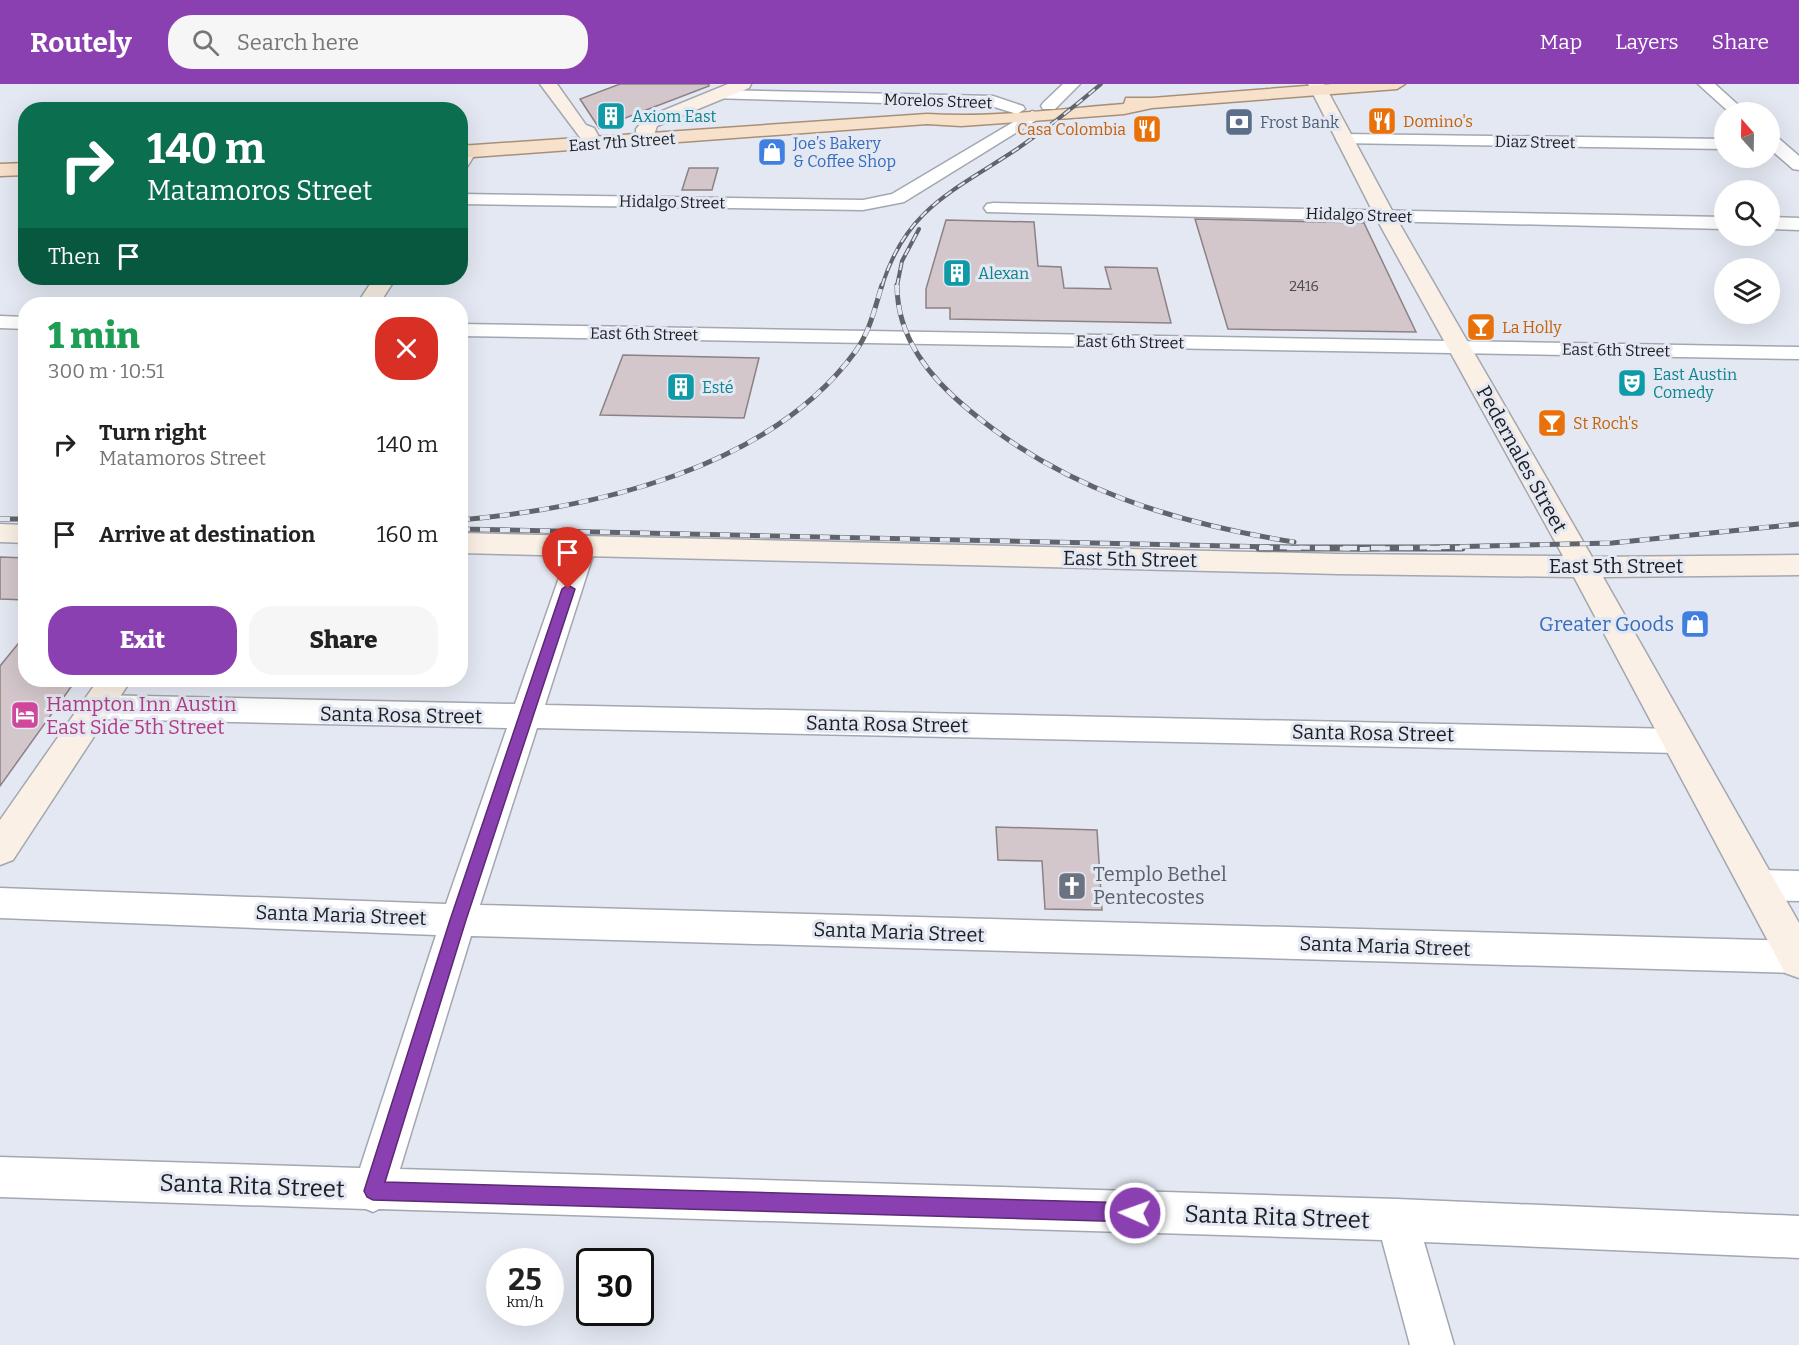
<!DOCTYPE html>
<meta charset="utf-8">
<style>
:root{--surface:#fff;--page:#f6f6f6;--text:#222;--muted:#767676;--accent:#8b40b1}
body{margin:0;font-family:Bitter,serif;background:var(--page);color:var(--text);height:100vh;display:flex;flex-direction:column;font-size:22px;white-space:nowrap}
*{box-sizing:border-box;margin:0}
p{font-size:20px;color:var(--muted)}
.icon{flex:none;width:33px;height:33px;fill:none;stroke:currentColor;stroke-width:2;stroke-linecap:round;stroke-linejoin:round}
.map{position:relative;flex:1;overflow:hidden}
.side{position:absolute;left:18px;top:213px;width:450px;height:390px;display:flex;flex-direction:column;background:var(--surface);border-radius:24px;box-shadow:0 6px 24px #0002}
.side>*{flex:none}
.guide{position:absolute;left:18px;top:18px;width:450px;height:183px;border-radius:24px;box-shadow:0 6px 24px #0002;background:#0b6e4f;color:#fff;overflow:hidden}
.needle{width:39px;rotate:340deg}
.fabs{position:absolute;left:1714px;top:18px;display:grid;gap:12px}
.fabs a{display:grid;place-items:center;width:66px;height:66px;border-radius:50%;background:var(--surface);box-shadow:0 6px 24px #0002;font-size:30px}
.speed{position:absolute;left:486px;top:1164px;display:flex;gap:12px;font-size:30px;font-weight:700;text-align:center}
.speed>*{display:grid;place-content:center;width:78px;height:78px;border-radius:50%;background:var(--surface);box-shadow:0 6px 24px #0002;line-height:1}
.speed small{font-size:15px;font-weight:400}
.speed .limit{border:3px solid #111;border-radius:9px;background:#fff;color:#111}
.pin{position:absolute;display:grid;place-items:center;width:51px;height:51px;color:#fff;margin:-62px -26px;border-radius:50% 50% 50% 0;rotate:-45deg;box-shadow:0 0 6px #0007}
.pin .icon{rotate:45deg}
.me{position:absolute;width:66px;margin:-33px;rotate:272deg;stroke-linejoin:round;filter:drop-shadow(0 0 4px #0008)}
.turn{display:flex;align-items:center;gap:21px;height:126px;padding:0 30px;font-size:27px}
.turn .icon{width:78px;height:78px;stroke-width:2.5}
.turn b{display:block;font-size:42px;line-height:51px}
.then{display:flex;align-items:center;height:57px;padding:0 30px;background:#0003;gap:12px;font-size:22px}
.round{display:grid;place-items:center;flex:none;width:63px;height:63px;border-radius:24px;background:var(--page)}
.head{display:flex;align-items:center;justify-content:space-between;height:102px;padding:0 30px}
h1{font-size:36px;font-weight:800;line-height:45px;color:#1e9e55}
.primary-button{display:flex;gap:12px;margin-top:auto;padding:12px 30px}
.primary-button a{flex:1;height:69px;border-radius:24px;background:var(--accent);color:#fff;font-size:24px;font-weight:800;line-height:69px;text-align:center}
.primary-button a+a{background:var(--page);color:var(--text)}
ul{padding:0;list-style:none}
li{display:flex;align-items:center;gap:18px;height:90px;padding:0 30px}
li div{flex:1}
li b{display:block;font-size:22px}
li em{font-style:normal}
header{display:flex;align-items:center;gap:36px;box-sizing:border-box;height:84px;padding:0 30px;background:var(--accent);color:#fff}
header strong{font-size:28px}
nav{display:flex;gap:33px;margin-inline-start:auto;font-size:21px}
.search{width:420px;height:54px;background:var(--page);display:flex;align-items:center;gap:15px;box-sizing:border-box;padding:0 21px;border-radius:24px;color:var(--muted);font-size:22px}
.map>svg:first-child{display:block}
.building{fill:#d4c7cb;stroke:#8c8184;stroke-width:1.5}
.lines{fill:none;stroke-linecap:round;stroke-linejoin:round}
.street-casing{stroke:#a2a7b0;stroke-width:3}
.secondary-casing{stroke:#a2a7b0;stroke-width:3}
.primary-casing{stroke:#a89078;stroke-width:3}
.street{fill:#fff;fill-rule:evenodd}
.secondary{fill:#fbf0e5;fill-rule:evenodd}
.primary{fill:#f8e1ca;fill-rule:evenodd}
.rail-far2-casing{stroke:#61646a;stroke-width:4}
.rail-far1-casing{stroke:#61646a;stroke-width:5}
.rail-casing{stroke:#61646a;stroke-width:7}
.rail-far2{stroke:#e3e8f2;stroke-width:2;stroke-dasharray:8;stroke-linecap:butt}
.rail-far1{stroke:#e3e8f2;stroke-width:4;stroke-dasharray:10;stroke-linecap:butt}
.rail{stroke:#e3e8f2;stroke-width:4.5;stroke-dasharray:14;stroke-linecap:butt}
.route{fill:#8b40b1;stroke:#5a2a73;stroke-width:1.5}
.labels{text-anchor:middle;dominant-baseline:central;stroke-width:6;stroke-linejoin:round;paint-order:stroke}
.far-number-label{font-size:14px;fill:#4b484c}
.far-street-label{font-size:16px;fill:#1d1e22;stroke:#e3e8f2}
.far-culture-label{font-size:16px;fill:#0d838f;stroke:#e3e8f2;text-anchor:start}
.far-food-label{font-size:16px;fill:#c56008;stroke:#e3e8f2;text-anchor:start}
.far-service-label{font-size:16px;fill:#4e5e75;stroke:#e3e8f2;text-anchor:start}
.far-shop-label{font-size:16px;fill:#366cbe;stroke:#e3e8f2;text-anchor:start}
.street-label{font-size:20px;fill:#1d1e22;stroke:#e3e8f2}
.shop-label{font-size:20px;fill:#366cbe;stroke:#e3e8f2;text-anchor:end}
.hotel-label{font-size:20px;fill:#b23c85;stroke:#e3e8f2;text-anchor:start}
.worship-label{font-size:20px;fill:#5b616d;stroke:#e3e8f2;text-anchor:start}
.near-street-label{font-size:24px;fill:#1d1e22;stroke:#e3e8f2}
</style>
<header>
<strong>Routely</strong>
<div class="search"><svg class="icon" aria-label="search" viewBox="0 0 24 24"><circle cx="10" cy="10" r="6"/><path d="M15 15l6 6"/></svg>Search here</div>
<nav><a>Map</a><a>Layers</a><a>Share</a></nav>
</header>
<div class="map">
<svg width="1799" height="1261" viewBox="0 0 1799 1261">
<rect width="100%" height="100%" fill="#e3e8f2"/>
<g class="building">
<polygon points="620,0 709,0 709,2 599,44 580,15"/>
<polygon points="689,84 718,84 712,106 682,106"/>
<polygon points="1195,135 1364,139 1416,248 1228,245"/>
<polygon points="946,136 1034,138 1038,182 1061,183 1064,204 1111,205 1105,183 1157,184 1171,239 950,235 950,224 926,224 926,205"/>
<polygon points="623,271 759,274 744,334 600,331"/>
<polygon points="0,473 26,474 26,516 0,515"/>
<polygon points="26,550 26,596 76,596 0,702 0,582"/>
<polygon points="996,743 1097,746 1102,826 1045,825 1042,777 998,776"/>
</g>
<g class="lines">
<g class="street-casing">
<g id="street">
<polygon points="1063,0 1080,0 1055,25 1043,25 1041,22 1043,19"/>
<polygon points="1698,0 1715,0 1746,28 1729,28"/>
<polygon points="715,6 993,12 1023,22 1025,25 1017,30 991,22 710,14 707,11 710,8"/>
<polygon points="1032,27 1038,29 1040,32 1038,35 904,118 863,126 460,120 460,110 863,116 892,110"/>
<polygon points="1344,50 1725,55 1725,65 1338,59 1336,55 1338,51"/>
<polygon points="1770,51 1776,52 1799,72 1799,86 1793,85 1770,65"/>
<polygon points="993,119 1725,133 1725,145 987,128 984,124 987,120"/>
<polygon points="1770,133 1799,134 1799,146 1770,145"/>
<polygon points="0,232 26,233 26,245 0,244"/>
<polygon points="460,240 1799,263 1799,275 460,252"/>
<polygon points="583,453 592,456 596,462 545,621 1678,645 1689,648 1693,657 1689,666 1678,669 537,644 480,821 1798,857 1799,889 471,852 400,1085 1397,1115 1799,1132 1799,1174 1424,1158 1454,1261 1410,1261 1382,1156 379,1125 373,1128 366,1125 0,1113 0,1073 360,1084 436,851 0,834 0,804 446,820 507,644 96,635 85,631 81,623 85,615 96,611 515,620 570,462 574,456"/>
<polygon points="1758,786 1799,787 1799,817 1758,816 1746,812 1741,801 1746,790"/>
</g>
</g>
<g class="secondary-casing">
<g id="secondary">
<polygon points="540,0 557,0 586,41 594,44 603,60 600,64 588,64"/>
<polygon points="728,0 751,0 749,4 657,42 651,60 645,61 636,56 636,45 645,34"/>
<polygon points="1308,0 1324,0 1395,132 1592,473 1799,471 1799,491 1603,493 1799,839 1799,894 1785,889 1574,493 1338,490 460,469 460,449 1338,470 1563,472 1375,132"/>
<polygon points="468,61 477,67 467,83 460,85 460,64"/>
<polygon points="374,194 396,194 379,220 357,220"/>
<polygon points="0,440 26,441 26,459 0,458"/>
<polygon points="98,596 131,596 13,776 0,781 0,736"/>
</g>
</g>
<g class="primary-casing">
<g id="primary">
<path d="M1332,0H1405L1397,5L1152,24L1124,30L1032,37L961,42L927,40L460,74V62L927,30C992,34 1059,25 1124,20L1126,14H1152Z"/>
<polygon points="26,79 26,91 0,92 0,80"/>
</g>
</g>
<use href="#street" class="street"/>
<use href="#secondary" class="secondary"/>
<use href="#primary" class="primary"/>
<g class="rail-far2-casing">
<g id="rail-far2">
<path d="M882,202C906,124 954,107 1017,65C1046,45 1074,23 1101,0"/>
<polyline points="897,202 902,177 919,145"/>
</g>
</g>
<g class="rail-far1-casing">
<g id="rail-far1">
<path d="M897,201C897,254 930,294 969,326C1063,405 1175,439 1294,458"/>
<polyline points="0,435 26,435"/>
<path d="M460,436C596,424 770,384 855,268C870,248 875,223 882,201"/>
<polyline points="460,445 1362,465 1612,459 1799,440"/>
</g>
</g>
<g class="rail-casing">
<polyline id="rail" points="1259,464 1462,464"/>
</g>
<use href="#rail-far2" class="rail-far2"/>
<use href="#rail-far1" class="rail-far1"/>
<use href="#rail" class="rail"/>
</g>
<polygon class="route" points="568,501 575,505 466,836 385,1098 1135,1119 1142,1122 1145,1129 1142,1135 1135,1138 373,1116 367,1113 364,1107 450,836 562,505"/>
<defs>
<g id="building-square" transform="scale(1.5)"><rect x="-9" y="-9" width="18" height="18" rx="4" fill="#0f9aa8" stroke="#e3e8f2"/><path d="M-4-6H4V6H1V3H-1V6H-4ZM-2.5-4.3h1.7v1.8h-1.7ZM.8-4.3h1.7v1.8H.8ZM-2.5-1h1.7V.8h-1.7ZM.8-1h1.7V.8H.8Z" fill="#fff"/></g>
<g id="restaurant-square" transform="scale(1.5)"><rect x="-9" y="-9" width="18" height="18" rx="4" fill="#e8710a" stroke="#e3e8f2"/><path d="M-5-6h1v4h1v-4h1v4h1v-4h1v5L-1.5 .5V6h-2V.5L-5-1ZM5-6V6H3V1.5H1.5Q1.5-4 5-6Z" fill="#fff"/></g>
<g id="bank-square" transform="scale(1.5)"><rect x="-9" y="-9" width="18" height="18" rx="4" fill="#5c6f8a" stroke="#e3e8f2"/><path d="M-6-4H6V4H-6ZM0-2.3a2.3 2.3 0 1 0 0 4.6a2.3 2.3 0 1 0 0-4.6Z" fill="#fff"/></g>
<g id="shop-square" transform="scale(1.5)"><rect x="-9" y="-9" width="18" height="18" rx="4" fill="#3f7fe0" stroke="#e3e8f2"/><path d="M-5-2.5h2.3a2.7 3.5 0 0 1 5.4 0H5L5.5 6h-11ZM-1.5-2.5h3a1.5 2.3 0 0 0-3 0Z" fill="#fff"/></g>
<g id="bar-square" transform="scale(1.5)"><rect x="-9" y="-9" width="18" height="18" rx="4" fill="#e8710a" stroke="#e3e8f2"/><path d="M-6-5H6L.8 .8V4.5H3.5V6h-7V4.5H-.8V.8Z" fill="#fff"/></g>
<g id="theatre-square" transform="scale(1.5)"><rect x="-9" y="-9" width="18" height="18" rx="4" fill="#0f9aa8" stroke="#e3e8f2"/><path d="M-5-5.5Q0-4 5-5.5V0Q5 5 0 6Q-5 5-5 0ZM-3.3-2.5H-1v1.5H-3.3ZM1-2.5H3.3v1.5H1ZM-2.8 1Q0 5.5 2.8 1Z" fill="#fff"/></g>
<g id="hotel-square" transform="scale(1.5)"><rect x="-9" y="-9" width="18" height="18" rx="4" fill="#d1479c" stroke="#e3e8f2"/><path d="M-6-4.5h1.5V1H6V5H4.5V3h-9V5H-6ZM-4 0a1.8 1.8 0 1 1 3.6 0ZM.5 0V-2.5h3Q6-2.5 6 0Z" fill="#fff"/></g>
<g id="church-square" transform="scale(1.5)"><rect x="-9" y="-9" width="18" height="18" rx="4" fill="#6b7280" stroke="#e3e8f2"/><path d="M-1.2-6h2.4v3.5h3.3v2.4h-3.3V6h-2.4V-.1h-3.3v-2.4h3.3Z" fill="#fff"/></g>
</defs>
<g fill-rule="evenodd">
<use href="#building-square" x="611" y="32"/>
<use href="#restaurant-square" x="1382" y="37"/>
<use href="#bank-square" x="1239" y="38"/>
<use href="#restaurant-square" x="1147" y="45"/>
<use href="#shop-square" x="772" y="68"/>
<use href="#building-square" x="957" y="189"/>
<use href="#bar-square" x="1481" y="243"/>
<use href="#theatre-square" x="1632" y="299"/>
<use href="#building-square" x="681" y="303"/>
<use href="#bar-square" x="1552" y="339"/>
<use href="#shop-square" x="1695" y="540"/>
<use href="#hotel-square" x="25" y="631"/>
<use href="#church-square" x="1072" y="802"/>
</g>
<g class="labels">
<g class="far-number-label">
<text x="1304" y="202">2416</text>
</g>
<g class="far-street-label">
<text transform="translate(938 17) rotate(2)">Morelos Street</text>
<text transform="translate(622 58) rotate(-4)">East 7th Street</text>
<text transform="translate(1535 58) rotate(1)">Diaz Street</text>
<text transform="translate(672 118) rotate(1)">Hidalgo Street</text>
<text transform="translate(1359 131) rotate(2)">Hidalgo Street</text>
<text transform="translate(644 250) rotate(1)">East 6th Street</text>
<text transform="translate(1130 258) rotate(1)">East 6th Street</text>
<text transform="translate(1616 266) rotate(1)">East 6th Street</text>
</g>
<g class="far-culture-label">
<text x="632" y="32">Axiom East</text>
<text x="978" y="189">Alexan</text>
<text x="1653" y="290">East Austin<tspan x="1653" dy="18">Comedy</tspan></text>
<text x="702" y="303">Esté</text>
</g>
<g class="far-food-label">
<text x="1403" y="37">Domino's</text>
<text x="1126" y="45" text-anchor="end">Casa Colombia</text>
<text x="1502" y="243">La Holly</text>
<text x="1573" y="339">St Roch's</text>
</g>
<g class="far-service-label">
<text x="1260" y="38">Frost Bank</text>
</g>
<g class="far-shop-label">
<text x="793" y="59">Joe’s Bakery<tspan x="793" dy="18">&amp; Coffee Shop</tspan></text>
</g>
<g class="street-label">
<text transform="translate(1522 375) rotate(61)">Pedernales Street</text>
<text transform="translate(1130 475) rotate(1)">East 5th Street</text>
<text x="1616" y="482">East 5th Street</text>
<text transform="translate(401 631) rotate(1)">Santa Rosa Street</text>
<text transform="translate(887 640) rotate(1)">Santa Rosa Street</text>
<text transform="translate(1373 649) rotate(1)">Santa Rosa Street</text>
<text transform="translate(341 831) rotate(2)">Santa Maria Street</text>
<text transform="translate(899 848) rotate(2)">Santa Maria Street</text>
<text transform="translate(1385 862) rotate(2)">Santa Maria Street</text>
</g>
<g class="shop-label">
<text x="1674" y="540">Greater Goods</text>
</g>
<g class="hotel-label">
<text x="46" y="620">Hampton Inn Austin<tspan x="46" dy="23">East Side 5th Street</tspan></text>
</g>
<g class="worship-label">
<text x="1093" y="790">Templo Bethel<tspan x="1093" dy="23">Pentecostes</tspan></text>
</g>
<g class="near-street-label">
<text transform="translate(252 1102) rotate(2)">Santa Rita Street</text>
<text transform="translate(1277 1133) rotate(2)">Santa Rita Street</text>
</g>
</g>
</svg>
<div class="fabs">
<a><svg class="needle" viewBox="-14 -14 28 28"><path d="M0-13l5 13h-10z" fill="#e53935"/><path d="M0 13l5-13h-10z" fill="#767676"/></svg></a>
<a><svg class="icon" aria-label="search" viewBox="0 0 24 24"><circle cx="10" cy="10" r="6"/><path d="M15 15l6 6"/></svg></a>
<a><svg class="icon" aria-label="layers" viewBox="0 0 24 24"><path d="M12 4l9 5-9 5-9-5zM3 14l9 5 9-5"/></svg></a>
</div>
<div class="speed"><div>25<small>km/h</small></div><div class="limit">30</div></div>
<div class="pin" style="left:568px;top:505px;background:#d93025"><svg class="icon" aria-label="arrive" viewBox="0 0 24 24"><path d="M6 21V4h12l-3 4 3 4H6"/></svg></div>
<svg class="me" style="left:1135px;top:1129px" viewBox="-20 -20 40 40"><circle r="17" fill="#8b40b1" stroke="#fff" stroke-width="3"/><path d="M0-11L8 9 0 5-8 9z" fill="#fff"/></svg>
<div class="guide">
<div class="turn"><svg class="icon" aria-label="right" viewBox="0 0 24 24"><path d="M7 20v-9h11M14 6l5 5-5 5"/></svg><div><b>140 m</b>Matamoros Street</div></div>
<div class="then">Then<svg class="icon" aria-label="arrive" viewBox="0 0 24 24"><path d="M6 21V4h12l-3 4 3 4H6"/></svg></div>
</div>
<section class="side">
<div class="head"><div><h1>1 min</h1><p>300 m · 10:51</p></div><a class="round" style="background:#d93025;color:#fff"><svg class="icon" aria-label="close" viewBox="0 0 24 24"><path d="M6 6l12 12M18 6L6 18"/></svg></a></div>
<ul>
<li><svg class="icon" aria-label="right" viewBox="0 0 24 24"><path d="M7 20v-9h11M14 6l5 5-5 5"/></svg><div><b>Turn right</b><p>Matamoros Street</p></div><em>140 m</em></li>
<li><svg class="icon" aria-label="arrive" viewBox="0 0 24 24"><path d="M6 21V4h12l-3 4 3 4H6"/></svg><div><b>Arrive at destination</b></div><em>160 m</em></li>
</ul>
<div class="primary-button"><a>Exit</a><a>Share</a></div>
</section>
</div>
